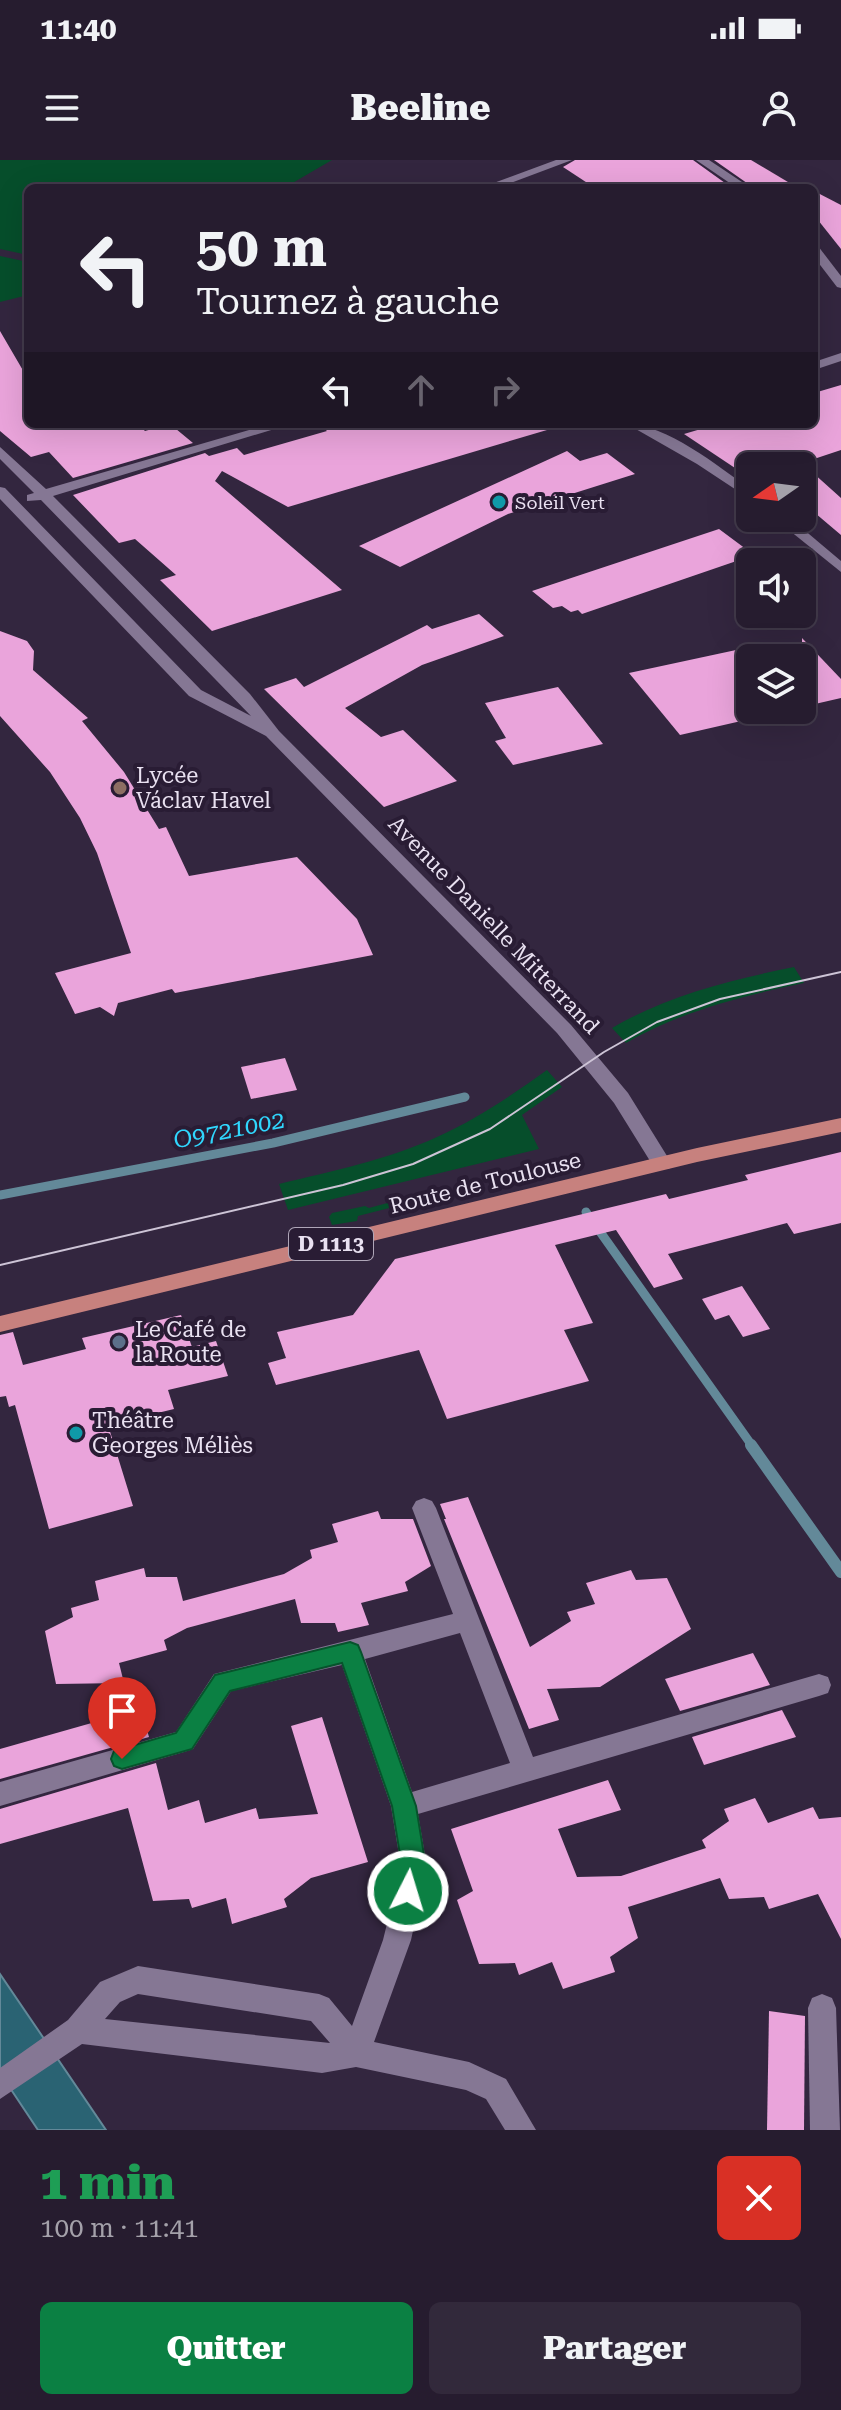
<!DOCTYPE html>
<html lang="fr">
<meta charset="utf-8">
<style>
:root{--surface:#261c2f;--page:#32293b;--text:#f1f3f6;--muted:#a4a1aa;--line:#423a4b;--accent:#0b8043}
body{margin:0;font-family:"Roboto Serif",serif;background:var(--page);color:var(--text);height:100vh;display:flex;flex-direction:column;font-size:30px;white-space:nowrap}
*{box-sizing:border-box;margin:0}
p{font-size:26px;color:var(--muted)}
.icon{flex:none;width:44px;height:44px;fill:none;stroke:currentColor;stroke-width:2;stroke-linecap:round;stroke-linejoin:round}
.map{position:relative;height:1970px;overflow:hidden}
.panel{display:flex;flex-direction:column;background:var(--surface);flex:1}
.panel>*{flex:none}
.banner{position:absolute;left:24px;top:24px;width:794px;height:244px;border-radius:12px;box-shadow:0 8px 32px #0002,0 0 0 2px var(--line);background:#261c2f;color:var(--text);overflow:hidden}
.needle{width:52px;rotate:256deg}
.fabs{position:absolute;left:736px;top:292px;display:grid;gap:16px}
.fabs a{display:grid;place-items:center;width:80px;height:80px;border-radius:12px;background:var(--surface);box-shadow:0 8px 32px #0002,0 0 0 2px var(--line);font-size:40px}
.pin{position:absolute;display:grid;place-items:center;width:68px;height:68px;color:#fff;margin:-82px -34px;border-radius:50% 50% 50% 0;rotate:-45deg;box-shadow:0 0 8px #0007}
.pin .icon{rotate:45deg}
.me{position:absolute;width:88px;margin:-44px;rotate:5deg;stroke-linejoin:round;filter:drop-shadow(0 0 6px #0008)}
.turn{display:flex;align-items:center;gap:28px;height:168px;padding:0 40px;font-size:36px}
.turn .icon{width:104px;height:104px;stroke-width:2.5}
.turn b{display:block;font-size:56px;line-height:68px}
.lanes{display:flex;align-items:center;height:76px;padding:0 40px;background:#0003;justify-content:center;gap:40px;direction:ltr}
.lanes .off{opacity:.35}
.round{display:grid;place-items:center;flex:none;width:84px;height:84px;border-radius:12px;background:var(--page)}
.headline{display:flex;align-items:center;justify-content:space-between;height:136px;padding:0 40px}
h1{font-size:48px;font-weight:800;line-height:60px;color:#1e9e55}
.button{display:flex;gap:16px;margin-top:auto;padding:16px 40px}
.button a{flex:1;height:92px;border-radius:12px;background:var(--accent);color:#fff;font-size:32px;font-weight:800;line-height:92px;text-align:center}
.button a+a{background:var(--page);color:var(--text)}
.status{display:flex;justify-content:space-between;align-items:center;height:56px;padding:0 40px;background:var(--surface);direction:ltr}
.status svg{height:22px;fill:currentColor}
header{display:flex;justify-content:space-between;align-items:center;height:104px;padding:0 40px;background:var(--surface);font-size:36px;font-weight:800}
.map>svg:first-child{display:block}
.green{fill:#064e2b}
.water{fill:#2a6373;stroke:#638999;stroke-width:2}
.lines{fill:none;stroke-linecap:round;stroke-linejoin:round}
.stream-far1{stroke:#638999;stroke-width:9}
.stream{stroke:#638999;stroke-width:12}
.building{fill:#eaa4db}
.minor{fill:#857794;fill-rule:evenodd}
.primary{fill:#c7817e;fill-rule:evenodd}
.tram{stroke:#cdc4d6;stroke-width:2}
.route{fill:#0b8043;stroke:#07532c;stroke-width:2}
.culture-dot{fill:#0f9aa8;stroke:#291c34;stroke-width:3}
.education-dot{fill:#8d6e63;stroke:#291c34;stroke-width:3}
.service-dot{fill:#5c6f8a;stroke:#291c34;stroke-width:3}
.labels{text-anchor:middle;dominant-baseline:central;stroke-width:8;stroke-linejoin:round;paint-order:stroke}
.far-poi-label{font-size:18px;fill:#e9e1f1;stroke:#291c34;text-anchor:start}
.shield{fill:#291c34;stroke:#afa6b8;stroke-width:2}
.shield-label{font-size:20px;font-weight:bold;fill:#e9e1f1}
.poi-label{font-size:22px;fill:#e9e1f1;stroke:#291c34;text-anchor:start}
.street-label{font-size:22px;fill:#e9e1f1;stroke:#291c34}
.water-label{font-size:24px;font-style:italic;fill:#30d6fd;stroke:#291c34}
</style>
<div class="status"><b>11:40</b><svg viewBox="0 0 49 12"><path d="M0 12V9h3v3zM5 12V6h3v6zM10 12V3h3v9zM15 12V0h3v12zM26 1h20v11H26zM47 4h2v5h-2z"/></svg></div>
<header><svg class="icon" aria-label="menu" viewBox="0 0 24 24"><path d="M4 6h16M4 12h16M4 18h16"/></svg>Beeline<svg class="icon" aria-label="person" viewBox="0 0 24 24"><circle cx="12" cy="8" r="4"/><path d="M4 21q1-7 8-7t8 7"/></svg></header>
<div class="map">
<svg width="841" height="1970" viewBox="0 0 841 1970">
<rect width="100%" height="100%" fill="#33263f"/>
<g class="green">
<polygon points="0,0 332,0 284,28 28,28 28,95 0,89"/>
<polygon points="0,96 28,102 28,135 0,142"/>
<path d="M794,807L804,823C742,836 682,851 626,883L612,868C668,835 731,820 794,807Z"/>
<path d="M547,910L562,927L522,955L539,989L288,1050L279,1024C332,1011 387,1000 437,977C477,959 512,935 547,910Z"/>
<polygon points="420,1034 427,1037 430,1044 401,1045 358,1056 357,1061 332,1065 329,1057 332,1053 365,1046 369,1048"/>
</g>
<polygon class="water" points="0,1814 106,1970 38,1970 0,1913"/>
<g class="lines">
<g class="stream-far1">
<polyline points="0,1035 273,983 465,937"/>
<polyline points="586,1052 753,1287"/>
</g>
<polyline class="stream" points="751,1285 841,1412"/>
</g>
<g class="building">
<polygon points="575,0 693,0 732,28 595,28 563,7"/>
<polygon points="714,0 751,0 798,28 754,28"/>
<polygon points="814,31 841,45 841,89 814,55"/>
<polygon points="0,171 28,219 28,264 138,264 145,271 170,264 193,283 73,318 49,292 31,297 0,271"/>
<polygon points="841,225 841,290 802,303 841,338 841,375 802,342 802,306 759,306 750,299 750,318 684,274 711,266 708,264 814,264 814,233"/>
<polygon points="320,264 546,264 547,270 288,347 222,311 215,321 342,430 212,471 160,420 176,415 135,379 119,383 73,335 205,293 209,296 237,288 244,295 327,271"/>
<polygon points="567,291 580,301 607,293 635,314 508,354 400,407 359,386"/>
<polygon points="719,369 754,395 582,454 578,450 571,452 562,446 553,448 532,431"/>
<polygon points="479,454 504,476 422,505 345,548 381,577 403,570 457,621 384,647 264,529 296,518 304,527 427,465 432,469"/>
<polygon points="0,471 27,481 34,491 33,510 88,558 82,561 124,612 159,669 166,667 189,716 297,697 357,759 373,795 175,833 172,829 118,843 114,856 100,847 75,854 55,813 131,793 97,693 80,658 50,612 0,556"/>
<polygon points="802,478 841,519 841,538 802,547"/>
<polygon points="750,487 750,559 680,575 629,513"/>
<polygon points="558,527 603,584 513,605 495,581 506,578 485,543"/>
<polygon points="285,898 297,930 251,939 241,907"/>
<polygon points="841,992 841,1063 794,1074 787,1063 668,1094 683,1119 654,1128 616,1070 555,1085 593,1163 564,1170 589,1221 447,1259 419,1190 276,1225 268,1203 286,1198 277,1172 353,1155 395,1099 666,1034 669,1039 748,1020 745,1015"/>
<polygon points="742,1126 770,1169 743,1177 729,1155 715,1160 702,1139"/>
<polygon points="181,1155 192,1187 216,1181 228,1216 168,1230 174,1249 108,1265 133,1346 49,1369 15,1245 9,1247 6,1236 0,1237 0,1175 13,1172 23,1205 86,1189 82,1178"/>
<polygon points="468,1337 530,1487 571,1461 567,1452 595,1444 586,1423 631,1410 636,1420 667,1418 691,1469 600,1527 547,1529 559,1560 529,1569 444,1359 446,1359 440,1344"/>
<polygon points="378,1351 381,1359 413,1359 431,1406 405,1422 408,1431 361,1443 369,1465 338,1472 335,1463 301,1463 295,1439 187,1468 164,1480 167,1490 119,1503 124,1523 56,1524 45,1471 73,1457 71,1448 99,1440 95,1421 144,1408 146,1417 177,1417 183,1441 284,1414 312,1398 310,1390 338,1382 332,1364"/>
<polygon points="753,1493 770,1525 680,1551 665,1519"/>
<polygon points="141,1549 149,1577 0,1619 0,1589"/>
<polygon points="782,1550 796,1577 704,1605 692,1577"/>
<polygon points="322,1557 368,1702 311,1718 284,1739 287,1747 232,1764 226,1738 192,1748 189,1739 153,1741 128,1648 0,1684 0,1649 156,1603 168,1650 199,1640 205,1663 256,1648 259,1659 318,1654 291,1566"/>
<polygon points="608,1620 621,1650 558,1669 577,1717 621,1716 706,1688 702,1680 729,1661 724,1649 755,1638 768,1663 813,1647 819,1659 841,1657 841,1779 818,1734 769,1749 764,1737 729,1739 720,1718 628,1747 638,1778 610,1797 615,1812 563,1829 552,1802 519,1815 515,1803 479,1804 457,1740 473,1731 451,1669"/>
<polygon points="769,1851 805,1856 804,1970 767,1970"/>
</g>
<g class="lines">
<g class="minor">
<polygon points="556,0 572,0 497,28 480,28"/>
<polygon points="696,0 709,0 751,28 737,28"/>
<polygon points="814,85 818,86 841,116 841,128 837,127 814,97"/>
<polygon points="841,193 841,201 814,210 814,202"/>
<polygon points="270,264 291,264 53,336 250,534 279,571 571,865 628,933 672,1004 669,1009 655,1009 614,943 557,873 266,576 189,536 0,339 0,327 5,328 201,530 251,556 41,340 27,341 27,335 34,333 0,299 0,287 46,329"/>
<path d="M627,264C666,264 718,306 750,329V339L697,304Z"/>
<polygon points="774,358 790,358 841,401 841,412"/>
<path d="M424,1338L432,1341L436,1348L533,1597L819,1514L828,1517L831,1525L828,1533L819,1536L418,1654L427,1707L411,1780L374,1882L469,1902L506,1919L536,1970H505L486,1939L466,1930L356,1907L322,1913L82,1884L0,1939V1908L68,1860L100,1822L138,1806L319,1834L329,1838L352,1866L383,1780L401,1707L391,1646L342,1505L231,1531L193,1589L184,1592L0,1646V1622L176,1572L214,1514L453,1454L412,1348L416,1341ZM460,1473L510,1603L412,1632L365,1499ZM138,1834L311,1861L330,1883L105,1859L120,1842Z"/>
<polygon points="822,1834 832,1838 836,1848 840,1970 810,1970 808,1848 812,1838"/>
</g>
<polygon class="primary" points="841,958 841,972 697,1002 0,1172 0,1156 697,988"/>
<polyline class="tram" points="0,1105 343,1025 413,1004 490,969 604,892 657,862 720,839 841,812"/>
</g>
<polygon class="route" points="350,1482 358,1485 361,1492 416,1646 426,1707 417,1740 408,1743 400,1740 396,1731 402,1707 392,1646 342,1503 230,1531 192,1589 122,1609 114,1606 111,1599 114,1591 176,1573 215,1515"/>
<g class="culture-dot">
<circle cx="499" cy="342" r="8"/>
<circle cx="76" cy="1273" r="8"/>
</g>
<circle class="education-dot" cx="120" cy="628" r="8"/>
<circle class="service-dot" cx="119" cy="1182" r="8"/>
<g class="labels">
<g class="far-poi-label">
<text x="515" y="342">Soleil Vert</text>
</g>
<rect class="shield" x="289" y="1068" width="84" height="32" rx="6"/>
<g class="shield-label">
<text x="331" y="1084">D 1113</text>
</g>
<g class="poi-label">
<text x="136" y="615">Lycée<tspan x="136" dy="25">Václav Havel</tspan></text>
<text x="135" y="1169">Le Café de<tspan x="135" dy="25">la Route</tspan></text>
<text x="92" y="1260">Théâtre<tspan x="92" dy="25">Georges Méliès</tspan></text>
</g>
<g class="street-label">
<text transform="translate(494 765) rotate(46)">Avenue Danielle Mitterrand</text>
<text transform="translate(485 1023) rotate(-14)">Route de Toulouse</text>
</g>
<g class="water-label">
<text transform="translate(229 970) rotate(-11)">O9721002</text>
</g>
</g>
</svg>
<div class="fabs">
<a><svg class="needle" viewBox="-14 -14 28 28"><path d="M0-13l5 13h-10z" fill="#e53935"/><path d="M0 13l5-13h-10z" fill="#a4a1aa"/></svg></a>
<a><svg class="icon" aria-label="sound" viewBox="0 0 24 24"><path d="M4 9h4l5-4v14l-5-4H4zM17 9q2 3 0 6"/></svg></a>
<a><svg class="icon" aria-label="layers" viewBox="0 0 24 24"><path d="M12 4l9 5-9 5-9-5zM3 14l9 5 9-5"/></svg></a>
</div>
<div class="pin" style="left:122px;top:1599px;background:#d93025"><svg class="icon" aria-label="arrive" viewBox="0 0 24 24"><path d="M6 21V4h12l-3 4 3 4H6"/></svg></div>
<svg class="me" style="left:408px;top:1731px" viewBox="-20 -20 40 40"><circle r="17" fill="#0b8043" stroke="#fff" stroke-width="3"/><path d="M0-11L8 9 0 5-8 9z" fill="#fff"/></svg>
<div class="banner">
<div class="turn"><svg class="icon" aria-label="left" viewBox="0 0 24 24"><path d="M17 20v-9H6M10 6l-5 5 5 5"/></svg><div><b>50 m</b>Tournez à gauche</div></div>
<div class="lanes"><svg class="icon" aria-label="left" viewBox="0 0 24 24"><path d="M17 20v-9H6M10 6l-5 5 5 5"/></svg><svg class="icon off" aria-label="ahead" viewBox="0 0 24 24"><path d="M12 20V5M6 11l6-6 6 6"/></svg><svg class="icon off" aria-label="right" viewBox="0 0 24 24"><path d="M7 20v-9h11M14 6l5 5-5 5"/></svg></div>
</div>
</div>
<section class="panel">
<div class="headline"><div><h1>1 min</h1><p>100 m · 11:41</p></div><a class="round" style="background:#d93025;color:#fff"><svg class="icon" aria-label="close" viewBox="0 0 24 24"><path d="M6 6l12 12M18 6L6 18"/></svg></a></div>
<div class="button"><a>Quitter</a><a>Partager</a></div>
</section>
